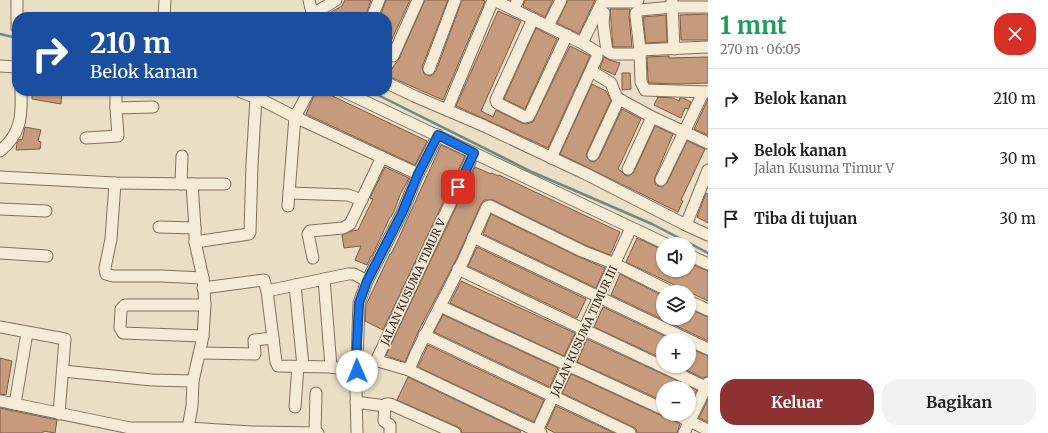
<!DOCTYPE html>
<html lang="id">
<meta charset="utf-8">
<style>
:root{--surface:#fff;--page:#f2f2f2;--text:#222;--muted:#767676;--line:#e0e0e0;--accent:#8d3133}
body{margin:0;font-family:Merriweather,serif;background:var(--page);color:var(--text);height:100vh;display:flex;flex-direction:column;font-size:15px;white-space:nowrap}
*{box-sizing:border-box;margin:0}
p{font-size:13px;color:var(--muted)}
.icon{flex:none;width:22px;height:22px;fill:none;stroke:currentColor;stroke-width:2;stroke-linecap:round;stroke-linejoin:round}
.map{position:relative;flex:1;overflow:hidden}
.side{display:flex;flex-direction:column;background:var(--surface);width:340px}
.side>*{flex:none}
.hud{position:absolute;left:12px;top:12px;width:380px;height:84px;border-radius:16px;box-shadow:0 1px 3px #0004;background:#1a4fa0;color:#fff;overflow:hidden}
.buttons{position:absolute;left:656px;top:237px;display:grid;gap:8px}
.buttons a{display:grid;place-items:center;width:40px;height:40px;border-radius:50%;background:var(--surface);box-shadow:0 1px 3px #0004;font-size:20px}
.pin{position:absolute;display:grid;place-items:center;width:34px;height:34px;color:#fff;margin:-17px;border-radius:8px;box-shadow:0 2px 6px #0006}
.me{position:absolute;width:44px;margin:-22px;rotate:359deg;stroke-linejoin:round;filter:drop-shadow(0 0 3px #0008)}
.turn{display:flex;align-items:center;gap:14px;height:84px;padding:0 12px;font-size:18px}
.turn .icon{width:52px;height:52px;stroke-width:2.5}
.turn b{display:block;font-size:28px;line-height:34px}
.round{display:grid;place-items:center;flex:none;width:42px;height:42px;border-radius:16px;background:var(--page)}
.headline{display:flex;align-items:center;justify-content:space-between;height:68px;padding:0 12px}
h1{font-size:24px;font-weight:700;line-height:30px;color:#1e9e55}
.cta{display:flex;gap:8px;margin-top:auto;padding:8px 12px}
.cta a{flex:1;height:46px;border-radius:16px;background:var(--accent);color:#fff;font-size:16px;font-weight:700;line-height:46px;text-align:center}
.cta a+a{background:var(--page);color:var(--text)}
ul{padding:0;list-style:none}
li{display:flex;align-items:center;gap:12px;height:60px;padding:0 12px;border-top:1px solid var(--line)}
li div{flex:1}
li b{display:block;font-size:15px}
li em{font-style:normal}
main{display:flex;flex:1;min-height:0}
.map>svg:first-child{display:block}
.lines{fill:none;stroke-linecap:round;stroke-linejoin:round}
.stream{stroke:#6d8b83;stroke-width:2.5}
.building{fill:#c59a7d;stroke:#805b44}
.minor-casing{stroke:#83705c;stroke-width:13}
.minor{stroke:#f6ecd6;stroke-width:11}
.route-casing{stroke:#114b97;stroke-width:10}
.route{stroke:#1a73e8;stroke-width:7}
.labels{text-anchor:middle;dominant-baseline:central;stroke-width:3.5;stroke-linejoin:round;paint-order:stroke}
.street-label{font-size:11px;fill:#34291f;stroke:#f2e9d3}
</style>
<main>
<div class="map">
<svg width="708" height="433" viewBox="0 0 708 433">
<rect width="100%" height="100%" fill="#eadec4"/>
<g class="lines">
<g class="stream">
<polyline points="0,34 17,38"/>
<polyline points="370,91 532,172 652,224 708,253"/>
</g>
</g>
<g class="building">
<polygon points="345,0 371,0 365,17 322,17 342,6"/>
<polygon points="386,0 410,0 387,50 387,17 380,17"/>
<polygon points="425,0 448,0 422,67 424,74 430,76 433,75 436,71 462,0 482,0 485,1 443,100 388,76 393,67 399,59"/>
<polygon points="525,0 553,0 545,17 523,6"/>
<polygon points="568,0 595,0 579,34 557,23"/>
<polygon points="610,9 630,9 629,16 632,47 613,47"/>
<polygon points="498,11 521,21 481,111 493,117 496,110 522,123 527,124 533,122 570,46 590,56 548,148 456,106"/>
<polygon points="708,14 708,40 681,40 680,15"/>
<polygon points="666,15 667,42 646,43 643,17"/>
<polygon points="536,28 557,39 525,109 504,99"/>
<polygon points="669,56 669,58 708,57 708,83 676,84 649,83 648,80 647,57"/>
<polygon points="604,57 609,60 620,63 615,75 600,68"/>
<polygon points="622,73 630,73 631,89 622,90"/>
<polygon points="592,84 606,91 611,100 587,152 586,156 590,161 594,162 599,158 622,109 641,119 618,169 621,171 625,175 629,176 634,172 655,126 673,134 655,177 655,184 658,186 662,187 667,183 687,141 705,149 681,200 683,201 678,212 560,154"/>
<polygon points="32,91 62,91 61,104 32,99"/>
<polygon points="316,91 322,91 427,141 415,165 306,114"/>
<polygon points="658,97 673,98 679,101 680,98 683,98 691,102 688,109 685,108 681,118 654,105"/>
<polygon points="708,99 708,135 694,129"/>
<polygon points="25,127 41,130 38,141 41,142 40,149 16,150 17,143 20,139 22,140"/>
<polygon points="441,145 465,156 383,330 365,321 366,305 390,254 391,254 397,242"/>
<polygon points="385,167 409,178 400,195 395,209 391,217 390,217 373,254 372,256 371,256 367,265 355,260 361,246 344,248 342,235 352,231 358,230 373,199 370,198"/>
<polygon points="475,167 491,174 491,173 499,176 499,175 620,232 614,246 610,255 585,245 493,200 484,200 481,204 457,258 418,332 405,362 390,357 386,355"/>
<polygon points="706,193 708,194 708,223 697,217"/>
<polygon points="491,214 579,257 605,268 596,288 483,234"/>
<polygon points="637,238 663,250 663,270 689,270 689,263 708,271 708,301 626,262"/>
<polygon points="477,247 586,299 577,318 468,266"/>
<polygon points="620,274 663,296 663,318 689,318 689,309 708,317 708,341 611,295"/>
<polygon points="461,281 575,333 564,356 450,303"/>
<polygon points="603,307 673,340 663,340 663,359 594,327"/>
<polygon points="443,315 558,368 550,387 434,332"/>
<polygon points="587,339 697,390 689,406 689,388 663,388 663,401 577,362"/>
<polygon points="428,345 544,400 534,422 418,367"/>
<polygon points="689,348 708,356 708,376 703,378 678,366 689,366"/>
<polygon points="0,358 12,361 6,395 0,394"/>
<polygon points="571,374 660,415 664,416 668,414 672,420 680,424 677,433 637,433 636,429 633,427 562,393"/>
<polygon points="408,377 521,431 520,433 462,433 461,429 458,427 397,400"/>
<polygon points="708,399 708,422 699,418"/>
<polygon points="556,406 614,433 555,433 546,428"/>
<polygon points="0,408 57,420 55,433 43,431 43,433 0,433"/>
</g>
<g class="lines">
<g class="minor-casing">
<g id="minor">
<polyline points="17,0 17,28"/>
<polyline points="309,0 313,17"/>
<polyline points="494,0 582,43 597,52 597,57 551,158"/>
<polyline points="672,1 674,49"/>
<polyline points="602,2 633,2 638,0"/>
<polyline points="708,7 673,7 640,10 636,13 636,16 640,50 641,82 645,90 708,92"/>
<polyline points="513,9 518,0"/>
<polyline points="604,13 603,23 607,51 612,54 640,54"/>
<polyline points="313,14 336,0"/>
<polyline points="164,17 165,0"/>
<polyline points="372,17 379,0"/>
<polyline points="533,19 496,100 497,103 525,117 529,116 567,35"/>
<polyline points="548,26 561,0"/>
<polyline points="582,43 603,0"/>
<polyline points="640,50 708,47"/>
<polyline points="393,56 418,0"/>
<polyline points="0,66 17,67"/>
<polyline points="429,69 455,0"/>
<polyline points="591,71 611,83 616,96 619,99 652,117 708,143"/>
<polyline points="387,83 414,96 482,125 584,173 686,225 708,235"/>
<polyline points="116,91 116,108 153,107"/>
<polyline points="309,91 295,117 289,193 348,195 362,200"/>
<polyline points="343,91 666,244"/>
<polyline points="241,92 260,99 295,117 418,174"/>
<polyline points="447,110 493,0"/>
<polyline points="86,138 118,136 116,108"/>
<path d="M0,151C21,134 22,116 21,91"/>
<polyline points="474,153 377,359 378,361 409,370 541,433"/>
<polyline points="593,155 619,99"/>
<polyline points="628,169 652,117"/>
<polyline points="0,177 115,183 192,184 195,228 195,242 203,278 205,305 203,336 193,381 192,406 188,428"/>
<polyline points="661,180 702,95"/>
<polyline points="115,183 111,239 105,268 106,274 113,276 161,276 203,278"/>
<polyline points="181,184 182,156"/>
<polyline points="192,184 225,184"/>
<polyline points="288,206 289,193"/>
<polyline points="0,209 46,211"/>
<polyline points="686,225 708,170"/>
<polyline points="159,227 195,228"/>
<polyline points="473,237 708,349"/>
<polyline points="195,242 249,234 250,232 252,164 256,98"/>
<polyline points="0,253 47,256"/>
<polyline points="689,255 708,264"/>
<polyline points="313,258 308,234 310,231 343,228 350,224 382,157"/>
<polyline points="458,269 585,330 708,388"/>
<polyline points="324,279 331,367"/>
<polyline points="295,285 303,366"/>
<polyline points="203,288 264,280 267,291 276,362 278,366 331,367 357,371"/>
<polyline points="267,291 348,274 354,274 367,281"/>
<polyline points="689,301 708,310"/>
<polyline points="440,306 663,409"/>
<polyline points="0,327 65,339 59,414"/>
<polyline points="424,335 630,433"/>
<polyline points="203,336 123,333 120,328 121,309 125,305 205,305"/>
<polyline points="201,353 255,354 254,340 273,338"/>
<polyline points="409,370 416,353 463,261 487,207 490,206 582,251 615,264 671,292"/>
<polyline points="63,371 152,380 193,381"/>
<polyline points="0,401 130,428 188,428 251,432 318,433"/>
<polyline points="356,402 385,406 386,404 390,404 455,433"/>
<polyline points="15,404 27,333"/>
<polyline points="385,406 384,421 390,425 390,433"/>
<polyline points="295,407 298,366"/>
<polyline points="675,414 708,430"/>
<polyline points="315,432 316,393"/>
<polyline points="357,433 356,391 359,303 367,281 402,213 418,174 438,135"/>
<polyline points="536,433 631,228"/>
<polyline points="684,433 708,383"/>
</g>
</g>
<use href="#minor" class="minor"/>
</g>
<g class="lines">
<g class="route-casing">
<polyline id="route" points="357,371 357,342 359,303 367,281 402,213 418,174 438,135 474,153 458,187"/>
</g>
<use href="#route" class="route"/>
</g>
<g class="labels">
<g class="street-label">
<text transform="translate(413 282) rotate(-65)">JALAN KUSUMA TIMUR V</text>
<text transform="translate(584 331) rotate(-65)">JALAN KUSUMA TIMUR III</text>
</g>
</g>
</svg>
<div class="buttons">
<a><svg class="icon" aria-label="sound" viewBox="0 0 24 24"><path d="M4 9h4l5-4v14l-5-4H4zM17 9q2 3 0 6"/></svg></a>
<a><svg class="icon" aria-label="layers" viewBox="0 0 24 24"><path d="M12 4l9 5-9 5-9-5zM3 14l9 5 9-5"/></svg></a>
<a>+</a>
<a>−</a>
</div>
<div class="pin" style="left:458px;top:187px;background:#d93025"><svg class="icon" aria-label="arrive" viewBox="0 0 24 24"><path d="M6 21V4h12l-3 4 3 4H6"/></svg></div>
<svg class="me" style="left:357px;top:371px" viewBox="-20 -20 40 40"><circle r="19" fill="#fff"/><path d="M0-13L10 11 0 6-10 11z" fill="#1a73e8"/></svg>
<div class="hud">
<div class="turn"><svg class="icon" aria-label="right" viewBox="0 0 24 24"><path d="M7 20v-9h11M14 6l5 5-5 5"/></svg><div><b>210 m</b>Belok kanan</div></div>
</div>
</div>
<section class="side">
<div class="headline"><div><h1>1 mnt</h1><p>270 m · 06:05</p></div><a class="round" style="background:#d93025;color:#fff"><svg class="icon" aria-label="close" viewBox="0 0 24 24"><path d="M6 6l12 12M18 6L6 18"/></svg></a></div>
<ul>
<li><svg class="icon" aria-label="right" viewBox="0 0 24 24"><path d="M7 20v-9h11M14 6l5 5-5 5"/></svg><div><b>Belok kanan</b></div><em>210 m</em></li>
<li><svg class="icon" aria-label="right" viewBox="0 0 24 24"><path d="M7 20v-9h11M14 6l5 5-5 5"/></svg><div><b>Belok kanan</b><p>Jalan Kusuma Timur V</p></div><em>30 m</em></li>
<li><svg class="icon" aria-label="arrive" viewBox="0 0 24 24"><path d="M6 21V4h12l-3 4 3 4H6"/></svg><div><b>Tiba di tujuan</b></div><em>30 m</em></li>
</ul>
<div class="cta"><a>Keluar</a><a>Bagikan</a></div>
</section>
</main>
